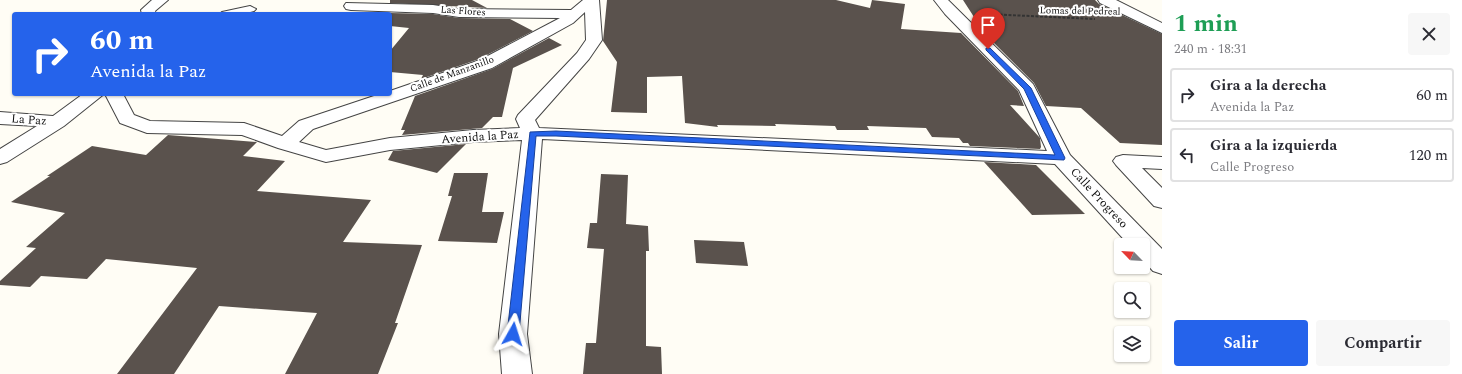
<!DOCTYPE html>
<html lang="es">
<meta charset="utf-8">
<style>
:root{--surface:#fff;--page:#f7f7f7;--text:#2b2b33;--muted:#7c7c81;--line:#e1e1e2;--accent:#2563eb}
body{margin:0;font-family:Spectral,serif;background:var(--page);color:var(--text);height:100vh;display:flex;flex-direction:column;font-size:15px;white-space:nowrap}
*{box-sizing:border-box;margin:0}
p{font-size:13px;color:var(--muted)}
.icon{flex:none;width:22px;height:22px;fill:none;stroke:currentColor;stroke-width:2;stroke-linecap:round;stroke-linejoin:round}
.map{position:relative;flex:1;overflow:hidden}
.side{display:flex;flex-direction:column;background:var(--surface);width:300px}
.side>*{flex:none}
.hud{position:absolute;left:12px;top:12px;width:380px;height:84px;border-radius:4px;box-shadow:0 1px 3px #0004;background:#2563eb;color:#fff;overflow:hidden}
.needle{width:26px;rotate:295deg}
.fabs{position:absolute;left:1114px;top:238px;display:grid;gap:8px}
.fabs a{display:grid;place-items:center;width:36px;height:36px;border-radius:4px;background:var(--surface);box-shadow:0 1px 3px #0004;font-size:20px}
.pin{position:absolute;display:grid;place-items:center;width:34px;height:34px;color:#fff;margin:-41px -17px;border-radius:50% 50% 50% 0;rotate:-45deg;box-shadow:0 0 4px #0007}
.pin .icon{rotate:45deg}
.me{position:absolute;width:44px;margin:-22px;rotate:6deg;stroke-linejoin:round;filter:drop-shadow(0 0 3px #0008)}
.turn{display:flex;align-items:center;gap:14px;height:84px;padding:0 12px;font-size:18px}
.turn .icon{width:52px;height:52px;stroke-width:2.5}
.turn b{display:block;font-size:28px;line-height:34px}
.round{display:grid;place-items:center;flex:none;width:42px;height:42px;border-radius:4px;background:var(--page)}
.head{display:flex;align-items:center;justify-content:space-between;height:68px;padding:0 12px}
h1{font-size:24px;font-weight:700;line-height:30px;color:#1e9e55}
.cta{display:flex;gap:8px;margin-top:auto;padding:8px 12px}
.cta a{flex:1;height:46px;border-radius:4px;background:var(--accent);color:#fff;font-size:16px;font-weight:700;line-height:46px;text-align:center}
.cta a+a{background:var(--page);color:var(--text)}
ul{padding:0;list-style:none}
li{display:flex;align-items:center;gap:12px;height:54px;margin:0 8px 6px;padding:0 4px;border:2px solid var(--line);border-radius:4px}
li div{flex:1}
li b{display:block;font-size:15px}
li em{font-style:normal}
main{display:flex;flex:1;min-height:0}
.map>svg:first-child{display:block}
.building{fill:#5a524d}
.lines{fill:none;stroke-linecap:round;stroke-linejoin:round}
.service-casing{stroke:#444;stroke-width:2}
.minor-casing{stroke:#444;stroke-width:2}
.path{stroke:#333;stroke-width:2;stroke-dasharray:3 1.5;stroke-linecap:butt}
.service{fill:#fff;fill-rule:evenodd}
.minor{fill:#fff;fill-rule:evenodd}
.route{fill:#2563eb;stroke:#184099}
.labels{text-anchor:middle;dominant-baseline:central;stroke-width:4;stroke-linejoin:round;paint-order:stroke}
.far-street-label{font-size:10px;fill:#111;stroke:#fff}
.street-label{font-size:12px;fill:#111;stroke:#fff}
</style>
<main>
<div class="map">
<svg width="1162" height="374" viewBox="0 0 1162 374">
<rect width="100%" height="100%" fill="#fffdf5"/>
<g class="building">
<polygon points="390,0 472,0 487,8 390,3"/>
<polygon points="607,0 836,0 870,8 872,0 905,4 901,29 961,33 1018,91 1024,106 1010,105 1040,138 1041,147 1040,149 970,146 968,143 963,143 959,138 932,137 926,128 867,126 869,130 837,130 835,126 775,124 776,126 717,125 718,127 685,123 682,76 647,77 647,113 611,112 617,62 603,41"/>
<polygon points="963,0 1095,0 1099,4 1162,34 1162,145 1120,143 1081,108 1046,106 1034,83 985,34"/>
<polygon points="390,13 433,14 459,18 510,19 533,31 479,59 421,79 423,75 390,72 390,51 409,28 390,26"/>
<polygon points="549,38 562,45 513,68 502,117 493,117 482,128 402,135 405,130 401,130 415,96 492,69"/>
<polygon points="168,135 257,142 243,156 285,161 257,191 371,200 343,242 422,245 395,323 398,323 378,374 285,374 317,313 219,306 174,374 117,374 197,268 106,259 87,279 41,276 30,287 0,285 0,281 36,248 26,247 65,213 11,202 50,176 47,176 92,146 146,155"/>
<polygon points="466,144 437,173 388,160 393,151"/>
<polygon points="984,162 1036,165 1085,214 1032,215"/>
<polygon points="454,173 488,173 482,212 504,212 497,243 438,241 452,196 448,196"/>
<polygon points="601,174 628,175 626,224 648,226 649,251 646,251 646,346 661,347 662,374 583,374 586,343 596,343 604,249 587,248 590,223 597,223"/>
<polygon points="694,240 744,242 748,266 696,263"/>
</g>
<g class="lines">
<g class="service-casing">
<polygon id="service" points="250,6 256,9 254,11 243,14 220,14 222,12"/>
</g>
<g class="minor-casing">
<g id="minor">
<polygon points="152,0 168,0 155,11 156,14 142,14 141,10"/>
<path d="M583,0H599L602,40L589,59L535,120L539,128L1047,151L1019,90L945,14L934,0H948L1033,84L1070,155L1162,249V274L1153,271L1143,260V245H1129L1055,164L542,139L527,334L532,374H502L499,334L522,140L473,142L390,150L326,162L278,148L242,135L147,133L120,123L105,94H123L134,115L150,121L244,123L282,136L299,121L380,94H390V91L480,60L560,18L459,17L433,13L351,10L346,9L344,6L346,3L433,5L459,9L571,10ZM585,12L586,40L577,53L518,115L516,119L520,128L473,130L390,138L326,150L299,142L313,129L492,68L573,23Z"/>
<polygon points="1098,0 1116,0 1162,23 1162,33 1100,3"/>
<polygon points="83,94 104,94 64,126 7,162 0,164 0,149 37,126 0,124 0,112 53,116"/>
<polygon points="1123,155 1162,157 1162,169 1142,168 1162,188 1162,208 1154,206 1116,165 1113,161 1116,157"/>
</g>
</g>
<polyline class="path" points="986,14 1095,19"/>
<use href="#service" class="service"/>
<use href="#minor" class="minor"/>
</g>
<polygon class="route" points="986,48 990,48 1031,88 1065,158 1064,160 556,136 536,136 519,334 517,338 509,338 507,334 530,132 556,131 1055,155 1024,89 986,50"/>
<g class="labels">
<g class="far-street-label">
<text transform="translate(463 11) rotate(4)">Las Flores</text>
<text transform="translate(1080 11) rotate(1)">Lomas del Pedreal</text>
<text transform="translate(452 74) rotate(-20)">Calle de Manzanillo</text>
</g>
<g class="street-label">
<text transform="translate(29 120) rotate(4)">La Paz</text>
<text transform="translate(480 137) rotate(-4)">Avenida la Paz</text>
<text transform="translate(1099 198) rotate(47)">Calle Progreso</text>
</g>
</g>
</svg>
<div class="fabs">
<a><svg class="needle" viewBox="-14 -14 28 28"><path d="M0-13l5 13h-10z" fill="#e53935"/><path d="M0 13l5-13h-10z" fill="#7c7c81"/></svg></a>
<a><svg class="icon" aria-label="search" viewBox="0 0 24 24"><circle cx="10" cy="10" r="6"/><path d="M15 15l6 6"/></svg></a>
<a><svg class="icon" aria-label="layers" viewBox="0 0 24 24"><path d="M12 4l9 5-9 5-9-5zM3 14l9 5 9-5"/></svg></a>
</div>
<div class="pin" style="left:988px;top:49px;background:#d93025"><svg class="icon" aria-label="arrive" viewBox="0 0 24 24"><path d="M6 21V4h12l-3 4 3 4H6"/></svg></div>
<svg class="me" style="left:513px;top:334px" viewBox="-20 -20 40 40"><path d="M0-17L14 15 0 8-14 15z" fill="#2563eb" stroke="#fff" stroke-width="4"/></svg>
<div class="hud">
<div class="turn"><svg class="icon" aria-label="right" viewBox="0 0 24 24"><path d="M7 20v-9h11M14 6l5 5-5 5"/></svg><div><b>60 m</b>Avenida la Paz</div></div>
</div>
</div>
<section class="side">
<div class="head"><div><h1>1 min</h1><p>240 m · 18:31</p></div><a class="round"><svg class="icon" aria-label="close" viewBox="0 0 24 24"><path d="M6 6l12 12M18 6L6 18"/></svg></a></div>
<ul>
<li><svg class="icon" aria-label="right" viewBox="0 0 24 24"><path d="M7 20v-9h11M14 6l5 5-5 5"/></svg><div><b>Gira a la derecha</b><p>Avenida la Paz</p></div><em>60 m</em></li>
<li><svg class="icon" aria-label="left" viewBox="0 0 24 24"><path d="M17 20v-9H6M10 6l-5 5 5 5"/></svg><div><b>Gira a la izquierda</b><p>Calle Progreso</p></div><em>120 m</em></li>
</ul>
<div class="cta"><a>Salir</a><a>Compartir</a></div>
</section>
</main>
